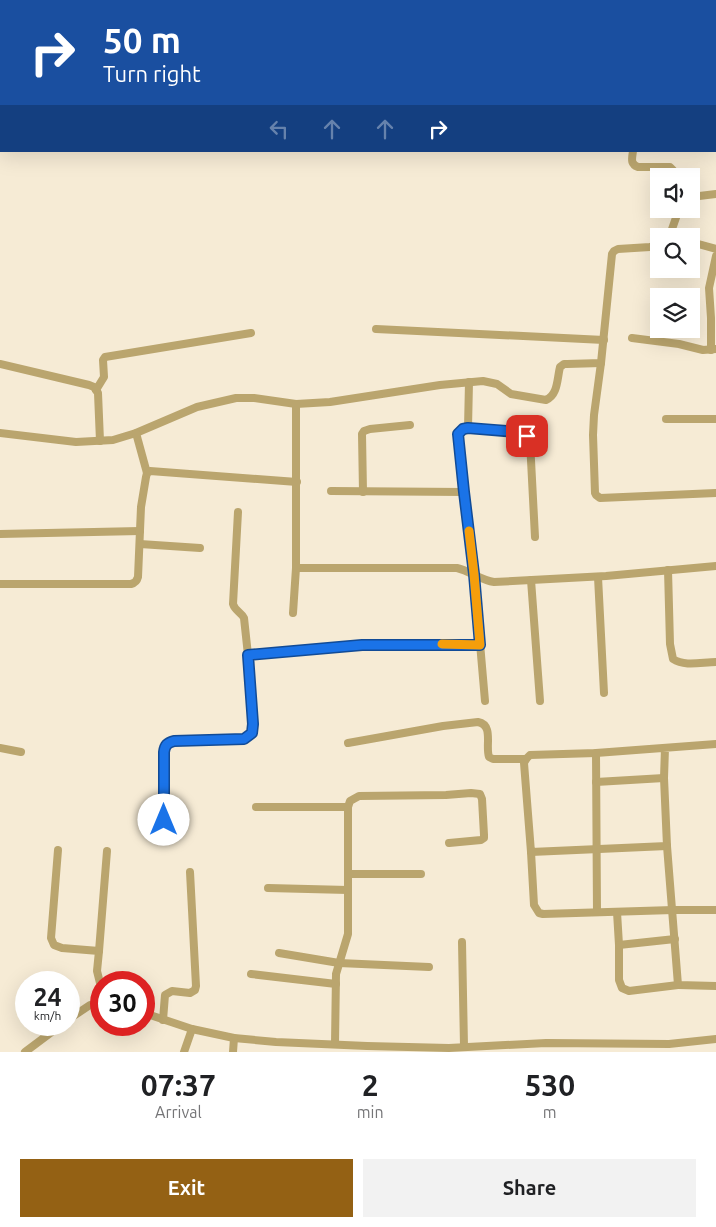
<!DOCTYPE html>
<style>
:root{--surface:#fff;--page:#f2f2f2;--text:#202124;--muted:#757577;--accent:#946114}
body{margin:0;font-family:Ubuntu,sans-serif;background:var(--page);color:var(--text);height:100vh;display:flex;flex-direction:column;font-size:19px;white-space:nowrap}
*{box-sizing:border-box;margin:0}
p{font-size:16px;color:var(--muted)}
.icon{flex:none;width:28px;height:28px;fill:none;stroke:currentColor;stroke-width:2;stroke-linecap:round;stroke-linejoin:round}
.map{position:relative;height:1052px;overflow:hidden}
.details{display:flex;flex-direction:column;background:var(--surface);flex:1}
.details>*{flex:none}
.hud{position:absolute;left:0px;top:0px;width:716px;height:152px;box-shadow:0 5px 20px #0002;background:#1a4fa0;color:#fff;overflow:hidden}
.buttons{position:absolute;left:650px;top:168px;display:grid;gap:10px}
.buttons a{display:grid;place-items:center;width:50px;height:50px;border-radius:0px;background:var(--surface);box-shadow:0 5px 20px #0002;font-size:25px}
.speed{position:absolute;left:15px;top:971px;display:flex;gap:10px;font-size:25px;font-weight:700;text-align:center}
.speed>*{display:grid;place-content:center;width:65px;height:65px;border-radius:50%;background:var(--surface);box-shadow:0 5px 20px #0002;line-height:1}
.speed small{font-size:12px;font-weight:400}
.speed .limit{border:8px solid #d22;background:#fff;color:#111}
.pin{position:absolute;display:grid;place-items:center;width:42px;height:42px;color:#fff;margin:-21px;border-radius:10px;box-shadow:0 2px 8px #0006}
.me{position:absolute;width:55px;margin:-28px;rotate:0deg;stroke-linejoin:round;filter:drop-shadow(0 0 4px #0008)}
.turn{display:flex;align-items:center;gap:18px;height:105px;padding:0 20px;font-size:22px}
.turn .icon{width:65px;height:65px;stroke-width:2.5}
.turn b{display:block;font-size:35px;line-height:42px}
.lanes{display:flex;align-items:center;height:48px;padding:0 20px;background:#0003;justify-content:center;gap:25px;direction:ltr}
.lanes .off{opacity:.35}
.eta{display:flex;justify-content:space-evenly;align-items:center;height:85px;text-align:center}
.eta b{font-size:30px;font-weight:700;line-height:35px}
.primary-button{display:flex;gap:10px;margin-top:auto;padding:10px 20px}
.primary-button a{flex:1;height:58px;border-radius:0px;background:var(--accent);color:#fff;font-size:20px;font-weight:700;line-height:58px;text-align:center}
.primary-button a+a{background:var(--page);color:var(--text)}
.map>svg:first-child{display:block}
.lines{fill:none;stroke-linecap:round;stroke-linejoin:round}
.stream{stroke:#2d8992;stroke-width:3}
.street{stroke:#baa56e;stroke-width:8}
.route-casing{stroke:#114b97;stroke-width:12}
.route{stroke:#1a73e8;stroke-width:9}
.slow{stroke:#f59e0b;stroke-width:9}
</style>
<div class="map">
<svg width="716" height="1052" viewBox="0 0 716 1052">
<rect width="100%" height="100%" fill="#f6ebd5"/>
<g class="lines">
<g class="stream">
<polyline points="598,0 599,1"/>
<polyline points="715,9 716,9"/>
</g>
<g class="street">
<polyline points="715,118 716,118"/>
<path d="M633,151C632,159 630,164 638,167H670L673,170L675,176"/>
<polyline points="691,197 716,194"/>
<polyline points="668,236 671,232 679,209"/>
<polyline points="691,242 716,249"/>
<polyline points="376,329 604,340"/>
<polyline points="632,338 679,344 703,350 716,349"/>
<polyline points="711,350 711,318 709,288 716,256"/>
<polyline points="601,363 594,415 593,435 595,493 596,495 600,498 716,493"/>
<polyline points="0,364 89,385 94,387 98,393 100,441"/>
<polyline points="96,390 104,377 103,360 105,357 251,333"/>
<polyline points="666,419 716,419"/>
<polyline points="468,428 469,382"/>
<path d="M0,433L76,442L113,440L136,433L197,407L236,398H254L296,404L330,402L440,385L483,381L497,384L511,394L546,400C558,395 557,379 560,367L564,364H567L601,363L612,254L614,251L618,249L650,247L659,244"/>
<polyline points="136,433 147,473"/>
<polyline points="331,491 464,492"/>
<polyline points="363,492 362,434 364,431 370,429 410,425"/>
<path d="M238,512L233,604C235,611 241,612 244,618L248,655L362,645H480"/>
<polyline points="0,534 140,531"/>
<polyline points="140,544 200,548"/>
<path d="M296,568H457C470,571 481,580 494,582L606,576L716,566"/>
<path d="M668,570L670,644L673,659C685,667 702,662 716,662"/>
<polyline points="598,577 604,693"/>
<polyline points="531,580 540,701"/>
<path d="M0,584H131C135,583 137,581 138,577L141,507L146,477L147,473L150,471L297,482"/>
<polyline points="293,613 296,568 296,404"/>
<polyline points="485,701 474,574 464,492 458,434 460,431 468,428 518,432 527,436 530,441 535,537"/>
<path d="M348,743L443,726L478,722C494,725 485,746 489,757L493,759H526"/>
<polyline points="0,748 21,752"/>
<polyline points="665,748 664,778 667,846 531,852 524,763 526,759 530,755 596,753 716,744"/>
<polyline points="596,753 597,912"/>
<polyline points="596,782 664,778"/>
<polyline points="256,807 348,807"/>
<path d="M164,838V752C165,745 167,743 174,741L244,739L251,736L253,730L248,655"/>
<polyline points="667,846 678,985 716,986"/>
<polyline points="58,850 51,938 54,945 62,948 99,951 97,971 101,987"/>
<polyline points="531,852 534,905 539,913 543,914 673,910 716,910"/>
<polyline points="348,874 421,874"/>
<polyline points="268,888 348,890"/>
<polyline points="617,912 619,945 619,980 622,988 629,991 678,985"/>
<polyline points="462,942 464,1046"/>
<polyline points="619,945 675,939"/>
<polyline points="99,951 107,851"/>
<polyline points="279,953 339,963 429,967"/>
<polyline points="251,974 336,984"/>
<polyline points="144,1013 192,1029 234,1038 276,1042 367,1046 449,1048 546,1043 669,1044 716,1039"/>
<polyline points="69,1019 90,1005 101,1002"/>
<polyline points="163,1020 165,995 172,991 190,993 195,990 196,986 190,872"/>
<polyline points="335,1044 336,974 348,934 348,807 350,801 359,796 446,795 471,793 480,794 482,799 484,835 484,838 481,840 449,843"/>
<polyline points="25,1052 61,1025"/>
<polyline points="184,1052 192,1029"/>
<polyline points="233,1052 234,1038"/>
</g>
</g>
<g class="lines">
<g class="route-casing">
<path id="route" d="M164,820V752C165,745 167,743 174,741L244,739L252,733L253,724L248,655L362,645H480L474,574L464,492L458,434L463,429L468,428L518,432L527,436"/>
</g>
<use href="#route" class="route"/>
<polyline class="slow" points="442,644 480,645 474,574 469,531"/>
</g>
</svg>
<div class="buttons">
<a><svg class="icon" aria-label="sound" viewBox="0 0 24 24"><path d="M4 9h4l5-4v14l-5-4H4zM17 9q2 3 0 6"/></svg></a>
<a><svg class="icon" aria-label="search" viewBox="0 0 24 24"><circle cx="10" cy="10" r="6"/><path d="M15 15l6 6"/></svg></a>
<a><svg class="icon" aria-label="layers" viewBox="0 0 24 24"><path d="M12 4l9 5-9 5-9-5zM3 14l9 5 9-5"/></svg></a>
</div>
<div class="speed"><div>24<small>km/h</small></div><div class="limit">30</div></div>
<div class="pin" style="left:527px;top:436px;background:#d93025"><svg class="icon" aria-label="arrive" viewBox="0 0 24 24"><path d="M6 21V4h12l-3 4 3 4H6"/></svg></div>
<svg class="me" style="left:164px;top:820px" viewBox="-20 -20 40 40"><circle r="19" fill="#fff"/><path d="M0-13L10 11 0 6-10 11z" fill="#1a73e8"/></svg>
<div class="hud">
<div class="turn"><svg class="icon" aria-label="right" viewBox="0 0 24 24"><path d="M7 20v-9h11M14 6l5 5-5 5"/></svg><div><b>50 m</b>Turn right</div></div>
<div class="lanes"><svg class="icon off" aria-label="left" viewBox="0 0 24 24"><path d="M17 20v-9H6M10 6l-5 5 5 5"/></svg><svg class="icon off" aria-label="ahead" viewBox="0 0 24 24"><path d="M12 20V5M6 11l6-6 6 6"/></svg><svg class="icon off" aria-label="ahead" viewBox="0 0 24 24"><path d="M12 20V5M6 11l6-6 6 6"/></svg><svg class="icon" aria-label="right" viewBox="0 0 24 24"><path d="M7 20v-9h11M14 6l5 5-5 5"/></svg></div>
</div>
</div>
<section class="details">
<div class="eta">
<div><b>07:37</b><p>Arrival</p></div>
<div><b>2</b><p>min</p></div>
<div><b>530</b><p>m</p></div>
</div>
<div class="primary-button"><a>Exit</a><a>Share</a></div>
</section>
